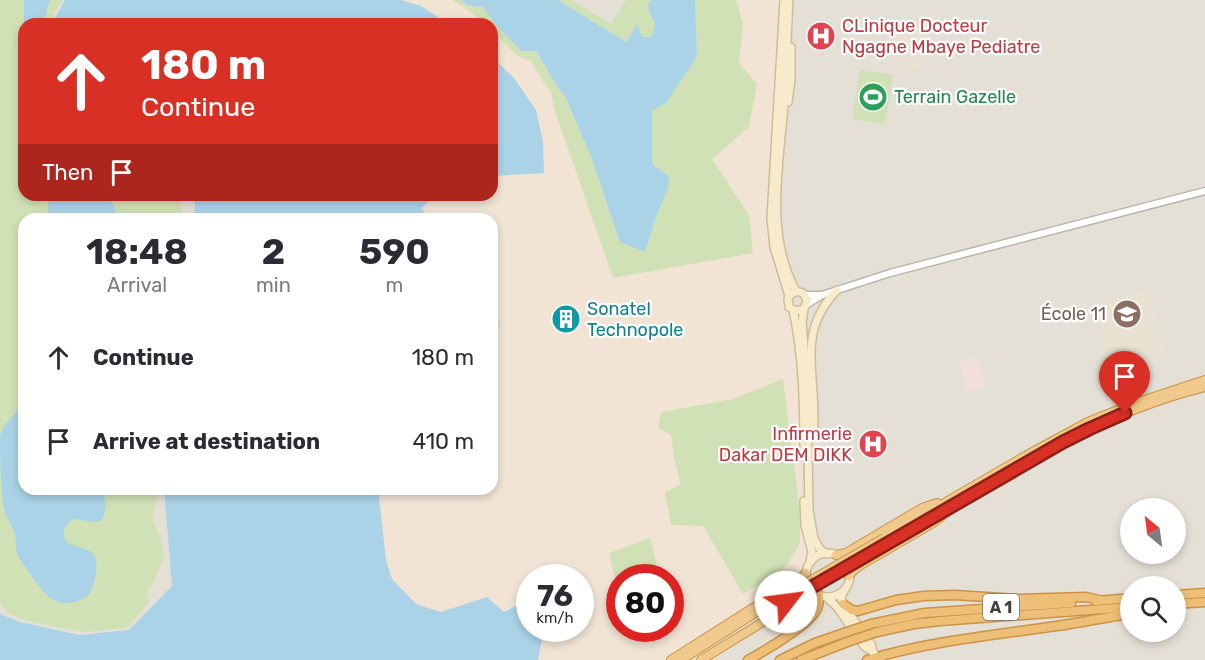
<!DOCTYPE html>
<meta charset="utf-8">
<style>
:root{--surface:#fff;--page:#f2f2f3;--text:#2b2b33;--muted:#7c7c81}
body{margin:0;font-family:Rubik,sans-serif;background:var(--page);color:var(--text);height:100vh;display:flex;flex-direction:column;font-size:22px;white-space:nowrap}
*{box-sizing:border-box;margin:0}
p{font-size:20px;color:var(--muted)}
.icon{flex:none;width:33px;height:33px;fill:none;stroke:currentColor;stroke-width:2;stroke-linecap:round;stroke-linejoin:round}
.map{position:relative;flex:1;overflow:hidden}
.side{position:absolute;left:18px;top:213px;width:480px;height:282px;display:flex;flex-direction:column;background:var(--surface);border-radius:18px;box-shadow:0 3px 9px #0003}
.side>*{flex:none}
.banner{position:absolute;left:18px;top:18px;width:480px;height:183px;border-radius:18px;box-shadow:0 3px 9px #0003;background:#d93025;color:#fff;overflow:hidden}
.needle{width:39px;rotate:331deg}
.buttons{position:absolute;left:1120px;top:498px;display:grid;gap:12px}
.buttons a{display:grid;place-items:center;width:66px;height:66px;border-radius:50%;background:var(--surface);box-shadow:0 3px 9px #0003;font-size:30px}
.speed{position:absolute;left:516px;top:564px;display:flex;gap:12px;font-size:30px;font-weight:700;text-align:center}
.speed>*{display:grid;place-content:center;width:78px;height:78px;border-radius:50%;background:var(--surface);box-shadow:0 3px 9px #0003;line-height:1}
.speed small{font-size:15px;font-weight:400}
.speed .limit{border:9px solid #d22;background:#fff;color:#111}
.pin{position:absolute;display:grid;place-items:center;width:51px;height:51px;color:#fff;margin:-62px -26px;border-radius:50% 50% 50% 0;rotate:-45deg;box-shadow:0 0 6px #0007}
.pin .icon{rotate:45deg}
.me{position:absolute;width:66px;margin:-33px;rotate:60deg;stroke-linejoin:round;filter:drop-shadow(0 0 4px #0008)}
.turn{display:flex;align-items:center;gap:21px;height:126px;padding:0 24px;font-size:27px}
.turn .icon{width:78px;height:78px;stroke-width:2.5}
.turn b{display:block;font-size:42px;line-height:51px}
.then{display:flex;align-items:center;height:57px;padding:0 24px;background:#0003;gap:12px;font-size:22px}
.eta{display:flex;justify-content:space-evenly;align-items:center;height:102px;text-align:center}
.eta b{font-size:36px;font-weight:700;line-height:42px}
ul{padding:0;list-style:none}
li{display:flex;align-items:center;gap:18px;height:84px;padding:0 24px}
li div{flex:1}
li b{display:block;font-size:22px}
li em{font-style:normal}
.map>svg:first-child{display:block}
.residential{fill:#e5e0d6;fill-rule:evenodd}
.commercial{fill:#f1e4d5;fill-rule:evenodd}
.education{fill:#e9e2d3}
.medical{fill:#f1dedd}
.green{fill:#d0e2b5}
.water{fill:#abd3e8}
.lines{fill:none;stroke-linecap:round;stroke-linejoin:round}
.tertiary-casing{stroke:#bcb5ab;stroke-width:9}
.secondary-casing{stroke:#cdbd9c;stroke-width:10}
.trunk-casing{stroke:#cc9348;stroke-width:10}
.motorway-casing{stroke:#cc9348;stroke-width:11}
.tertiary{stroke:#fff;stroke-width:6}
.secondary{stroke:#f8ebcb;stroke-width:7}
.trunk{stroke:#f0ca8c;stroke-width:8}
.motorway{stroke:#eebf77;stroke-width:8}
.trunk-bridge-casing{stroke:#cc9348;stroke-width:10;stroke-linecap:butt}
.motorway-bridge-casing{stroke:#cc9348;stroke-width:11;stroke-linecap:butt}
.trunk-bridge{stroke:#f0ca8c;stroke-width:8}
.motorway-bridge{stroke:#eebf77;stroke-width:8}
.route-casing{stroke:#8d1f18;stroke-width:15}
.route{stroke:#d93025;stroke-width:10}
.labels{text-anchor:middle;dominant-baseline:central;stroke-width:4.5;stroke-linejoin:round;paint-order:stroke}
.shield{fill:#fff;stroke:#7c7873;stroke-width:1.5}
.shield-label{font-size:16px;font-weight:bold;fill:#443e37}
.health-label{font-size:18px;fill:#be3a42;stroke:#fff;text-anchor:start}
.leisure-label{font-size:18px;fill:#27864d;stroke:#fff;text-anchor:start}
.culture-label{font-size:18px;fill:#0d838f;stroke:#fff;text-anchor:start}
.education-label{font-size:18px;fill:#785e54;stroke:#fff;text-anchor:end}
</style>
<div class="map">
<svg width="1205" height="660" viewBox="0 0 1205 660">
<rect width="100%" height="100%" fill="#f2eee8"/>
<path class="residential" d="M0,0H1205V660H0ZM24,24H492V195H24ZM24,219H492V489H24ZM1131,508H1176V554H1131ZM530,578H580V628H530ZM620,578H670V628H620ZM1131,586H1176V632H1131Z"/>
<g class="commercial">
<polygon points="401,0 453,0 487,24 448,24 421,6"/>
<path d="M736,0H780V23L769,180L768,223L773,250L784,286L786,302L793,323L794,347L800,397L803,521L808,554L800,573L793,583L676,660H538L542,638L540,629L580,628V578H530L529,599L504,612L487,597L441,612L416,604L392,579L386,560L378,489H492V331L504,326L492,312V219H427L422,208L434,195H492V176L544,173L514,78L492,57V29L509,48L520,57L531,61L544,83L551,92L555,111L613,278L749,215L712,159L749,127L739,63L743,24ZM620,578H670V628H620Z"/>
</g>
<g class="education">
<polygon points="896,23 925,28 925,63 905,73 889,70"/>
<polygon points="1149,291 1165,357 1113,369 1097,305"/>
</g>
<polygon class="medical" points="977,357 986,388 966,392 959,362"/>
<g class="green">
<polygon points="0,0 62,0 53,14 52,24 24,24 24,195 177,195 181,204 182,219 24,219 24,489 157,489 157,497 152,519 160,536 164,557 156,577 147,592 149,603 127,628 83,632 50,626 24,620 11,614 0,604"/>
<path d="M453,0H460L469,5L483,7L496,25L535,51L558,88L565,96L592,159L645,252L656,217L652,164V111L697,57L695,0H736L743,24L739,63L757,84L749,127L712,159L749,215L753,253L613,278L555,111L551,92L544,83L531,61L520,57L509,48L492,29V24C482,24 478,17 470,12C465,7 459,4 453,0Z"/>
<polygon points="558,0 571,0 611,24 626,0 652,0 647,6 655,25 651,37 642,37 636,25 626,42"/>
<polygon points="860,70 893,75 885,124 852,119"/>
<polygon points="783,379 800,512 800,542 789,562 780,572 743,594 703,526 671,525 665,493 680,484 674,457 671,435 658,428 661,412 733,399"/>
<polygon points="650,538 660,577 620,578 619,596 609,553"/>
</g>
<g class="water">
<polygon points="24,0 50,0 47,9 45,24 24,24"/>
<polygon points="65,0 401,0 421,6 448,24 54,24 55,18"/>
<polygon points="460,0 558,0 626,42 637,24 642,37 651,37 655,25 647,5 652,0 695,0 697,57 666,103 652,111 652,164 669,176 668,188 656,217 645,252 620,242 592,159 565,96 558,88 536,51 521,51 496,25 483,7 468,5"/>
<polygon points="492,57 514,78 536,110 543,142 544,173 492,176"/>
<polygon points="49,195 108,195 115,209 118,219 47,219"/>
<polygon points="192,195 434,195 422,208 427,219 194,219 195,203"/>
<path d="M24,387V489H102C105,503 108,505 102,520L95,522L74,519C69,522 64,527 64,533C63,549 84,545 92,553C99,559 96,571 95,579C93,587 92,594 84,598C56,613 43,593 29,572C25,566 19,560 17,553C15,547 16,541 15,535C13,526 6,518 4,509C1,491 0,455 0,436C3,423 14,417 20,406C23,400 21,393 24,387Z"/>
<polygon points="164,489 378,489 386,560 392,579 416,604 441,612 487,597 504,612 529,599 530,628 540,629 542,638 538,660 0,660 0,614 20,622 79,635 129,630 172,586"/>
</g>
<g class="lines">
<g class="tertiary-casing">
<g id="tertiary">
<polyline points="805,295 822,295 890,273 1205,191"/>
<polyline points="806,305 822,295"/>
</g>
</g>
<g class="secondary-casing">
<g id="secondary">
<polyline points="784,0 771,218 774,247 789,296"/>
<path d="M789,0C787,35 786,71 784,106C779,167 765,235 796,291"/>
<polyline points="788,102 791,80 791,47"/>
<path d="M804,309L796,311L789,307L788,299C793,289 804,289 807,301L804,309L802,322L807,385L809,510L814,539L820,549L827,554"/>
<path d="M793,310C803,356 804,404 804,451"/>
<path d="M809,435L814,430C814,417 814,405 813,392C810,350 806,323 837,290"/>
<polyline points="804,501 805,525 812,552 810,562"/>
<circle cx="828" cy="575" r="22"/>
<polyline points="845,589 841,597 843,604 871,644 873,652"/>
<polyline points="826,597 837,607 864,646 873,652 880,660"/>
</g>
</g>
<g class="trunk-casing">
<g id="trunk">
<polyline points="884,538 1027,455 1088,422 1135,403 1205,380"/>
<path d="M887,543L1063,442C1108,419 1156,399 1205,387"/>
<polyline points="836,555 846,553 922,508 937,503"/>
<polyline points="849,576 854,570 861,565 933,523 941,517"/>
<polyline points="671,660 767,599 797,582 806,573"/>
<polyline points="681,660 763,608"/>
<polyline points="701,660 794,603 816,594"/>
</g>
</g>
<g class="motorway-casing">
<g id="motorway">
<polyline points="1176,595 1205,593"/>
<polyline points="1096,601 1131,598"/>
<polyline points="843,604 852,610 858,611 896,600 924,596 955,595 1017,599 1086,597 1099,600"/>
<polyline points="1176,604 1205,602"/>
<polyline points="871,624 925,613 1071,603"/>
<polyline points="877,632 914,624 940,621 1131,607"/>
<path d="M748,660C766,650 807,627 817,609C819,604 819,600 819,595"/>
<polyline points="780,660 815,643 844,633"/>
<polyline points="801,660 850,641"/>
<path d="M867,660C926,642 987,636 1049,627C1076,624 1104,617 1131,614"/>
</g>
</g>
<use href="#tertiary" class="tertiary"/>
<use href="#secondary" class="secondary"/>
<use href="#trunk" class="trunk"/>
<use href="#motorway" class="motorway"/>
<g class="trunk-bridge-casing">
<g id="trunk-bridge">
<polyline points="763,608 884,538"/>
<polyline points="766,613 887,543"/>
</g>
</g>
<g class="motorway-bridge-casing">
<g id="motorway-bridge">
<polyline points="844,633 871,624"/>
<polyline points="850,641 877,632"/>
</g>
</g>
<use href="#trunk-bridge" class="trunk-bridge"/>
<use href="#motorway-bridge" class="motorway-bridge"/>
</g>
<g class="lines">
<g class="route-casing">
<polyline id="route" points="786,602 1063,442 1089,429 1125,413"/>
</g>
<use href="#route" class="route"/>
</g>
<defs>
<g id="hospital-disc" transform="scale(1.5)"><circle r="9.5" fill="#e0444e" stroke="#fff"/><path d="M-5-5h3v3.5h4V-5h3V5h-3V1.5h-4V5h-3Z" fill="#fff"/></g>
<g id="stadium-disc" transform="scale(1.5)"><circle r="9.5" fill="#2e9e5b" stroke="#fff"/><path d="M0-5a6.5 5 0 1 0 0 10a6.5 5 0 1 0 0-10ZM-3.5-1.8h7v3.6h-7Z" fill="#fff"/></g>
<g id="school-disc" transform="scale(1.5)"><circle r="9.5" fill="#8d6e63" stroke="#fff"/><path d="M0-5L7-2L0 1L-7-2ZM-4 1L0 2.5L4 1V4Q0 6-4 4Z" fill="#fff"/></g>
<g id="building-disc" transform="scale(1.5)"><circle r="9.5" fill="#0f9aa8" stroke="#fff"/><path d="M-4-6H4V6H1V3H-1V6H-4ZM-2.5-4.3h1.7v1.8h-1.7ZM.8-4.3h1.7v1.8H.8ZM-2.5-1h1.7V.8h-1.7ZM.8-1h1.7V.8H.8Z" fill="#fff"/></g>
</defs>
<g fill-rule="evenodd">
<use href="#hospital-disc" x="821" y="36"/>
<use href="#stadium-disc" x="873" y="97"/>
<use href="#school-disc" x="1127" y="314"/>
<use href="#building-disc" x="566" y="319"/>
<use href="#hospital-disc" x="873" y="444"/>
</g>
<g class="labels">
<rect class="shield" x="983" y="594" width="36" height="26" rx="4.5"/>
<g class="shield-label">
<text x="1001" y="607">A 1</text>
</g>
<g class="health-label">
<text x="842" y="26">CLinique Docteur<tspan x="842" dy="21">Ngagne Mbaye Pediatre</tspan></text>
<text x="852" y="434" text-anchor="end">Infirmerie<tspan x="852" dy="21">Dakar DEM DIKK</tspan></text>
</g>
<g class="leisure-label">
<text x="894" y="97">Terrain Gazelle</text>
</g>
<g class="culture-label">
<text x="587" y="309">Sonatel<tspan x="587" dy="21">Technopole</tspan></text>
</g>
<g class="education-label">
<text x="1106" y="314">École 11</text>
</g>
</g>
</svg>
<div class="buttons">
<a><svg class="needle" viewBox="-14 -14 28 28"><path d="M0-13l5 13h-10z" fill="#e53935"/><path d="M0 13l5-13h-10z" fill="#7c7c81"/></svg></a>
<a><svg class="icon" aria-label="search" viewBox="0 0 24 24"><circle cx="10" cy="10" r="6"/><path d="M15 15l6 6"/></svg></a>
</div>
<div class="speed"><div>76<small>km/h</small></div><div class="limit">80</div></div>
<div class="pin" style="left:1125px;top:413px;background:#d93025"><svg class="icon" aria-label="arrive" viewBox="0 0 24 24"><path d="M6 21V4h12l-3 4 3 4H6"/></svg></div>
<svg class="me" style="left:786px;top:602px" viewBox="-20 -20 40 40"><circle r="19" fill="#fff"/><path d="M0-13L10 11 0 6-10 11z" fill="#d93025"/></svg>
<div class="banner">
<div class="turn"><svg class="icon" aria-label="ahead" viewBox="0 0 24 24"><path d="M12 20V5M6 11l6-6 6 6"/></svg><div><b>180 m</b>Continue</div></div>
<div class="then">Then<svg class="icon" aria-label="arrive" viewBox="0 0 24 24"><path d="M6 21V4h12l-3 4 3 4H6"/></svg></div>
</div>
<section class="side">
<div class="eta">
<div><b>18:48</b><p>Arrival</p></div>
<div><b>2</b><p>min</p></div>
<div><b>590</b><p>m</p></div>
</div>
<ul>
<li><svg class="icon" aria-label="ahead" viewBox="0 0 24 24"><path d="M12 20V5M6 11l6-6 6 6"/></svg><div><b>Continue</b></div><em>180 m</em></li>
<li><svg class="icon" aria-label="arrive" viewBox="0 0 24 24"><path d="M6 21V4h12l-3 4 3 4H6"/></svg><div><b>Arrive at destination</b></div><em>410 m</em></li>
</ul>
</section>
</div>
